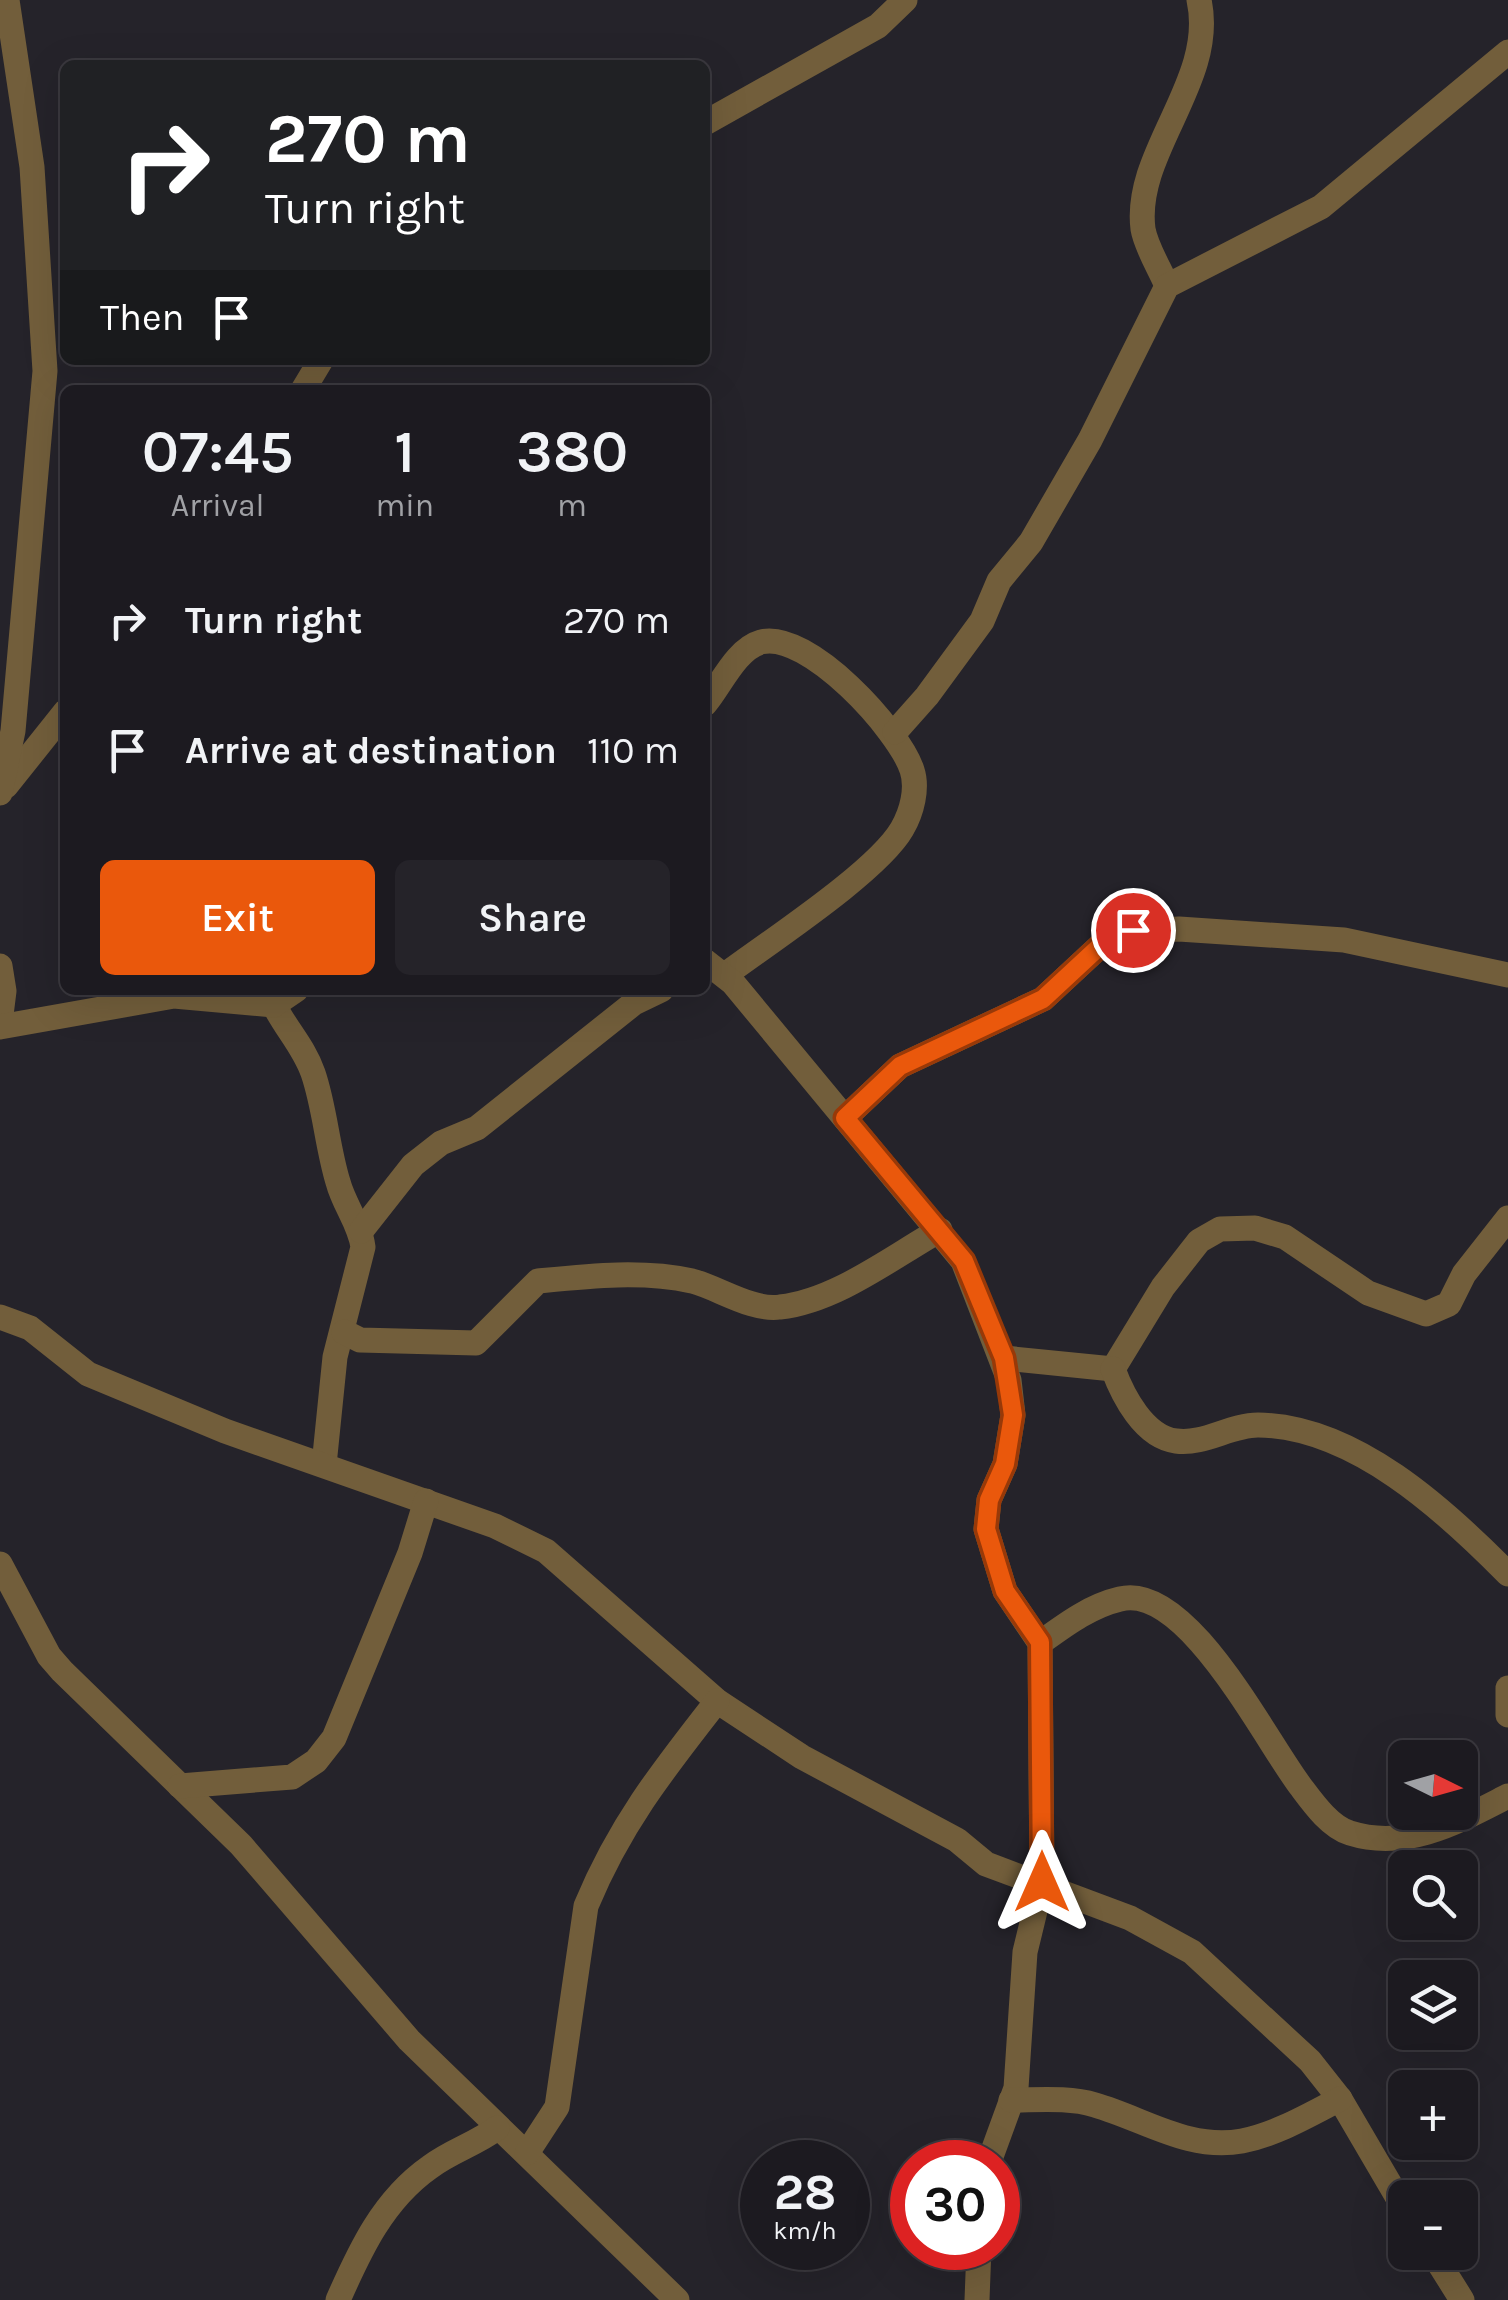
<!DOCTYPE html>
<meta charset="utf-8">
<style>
:root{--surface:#1c1a20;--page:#252329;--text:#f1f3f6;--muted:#a0a1a5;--line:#3a383e;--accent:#ea580c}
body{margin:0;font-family:Karla,sans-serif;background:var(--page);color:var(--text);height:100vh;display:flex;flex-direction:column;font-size:38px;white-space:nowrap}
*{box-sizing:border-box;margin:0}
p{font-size:32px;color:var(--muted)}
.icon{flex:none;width:55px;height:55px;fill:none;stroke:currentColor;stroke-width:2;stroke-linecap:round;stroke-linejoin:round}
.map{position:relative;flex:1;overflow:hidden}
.panel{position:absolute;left:60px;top:385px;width:650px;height:610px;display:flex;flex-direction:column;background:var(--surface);border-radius:15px;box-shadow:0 10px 40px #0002,0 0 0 2px var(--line)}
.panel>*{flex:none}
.top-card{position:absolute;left:60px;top:60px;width:650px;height:305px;border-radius:15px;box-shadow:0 10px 40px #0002,0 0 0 2px var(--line);background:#202124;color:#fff;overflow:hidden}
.needle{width:65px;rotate:95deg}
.controls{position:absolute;left:1388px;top:1740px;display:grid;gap:20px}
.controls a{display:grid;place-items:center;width:90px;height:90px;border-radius:15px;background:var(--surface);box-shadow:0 10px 40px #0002,0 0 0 2px var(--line);font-size:50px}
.speed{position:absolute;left:740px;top:2140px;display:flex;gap:20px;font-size:50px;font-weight:700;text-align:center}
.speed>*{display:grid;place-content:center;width:130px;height:130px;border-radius:50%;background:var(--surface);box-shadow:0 10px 40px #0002,0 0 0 2px var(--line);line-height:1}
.speed small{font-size:25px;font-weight:400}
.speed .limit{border:15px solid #d22;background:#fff;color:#111}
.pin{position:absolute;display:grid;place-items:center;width:85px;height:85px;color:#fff;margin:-42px;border:5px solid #fff;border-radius:50%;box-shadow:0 2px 10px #0007}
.me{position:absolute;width:110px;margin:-55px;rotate:0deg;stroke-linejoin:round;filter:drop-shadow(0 0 8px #0008)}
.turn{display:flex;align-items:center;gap:35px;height:210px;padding:0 40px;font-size:45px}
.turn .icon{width:130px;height:130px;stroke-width:2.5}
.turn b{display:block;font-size:70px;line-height:85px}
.then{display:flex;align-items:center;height:95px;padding:0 40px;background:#0003;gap:20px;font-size:38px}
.eta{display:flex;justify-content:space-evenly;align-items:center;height:170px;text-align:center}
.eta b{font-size:60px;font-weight:600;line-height:70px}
.cta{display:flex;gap:20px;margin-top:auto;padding:20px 40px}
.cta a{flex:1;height:115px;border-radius:15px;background:var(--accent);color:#fff;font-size:40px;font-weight:600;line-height:115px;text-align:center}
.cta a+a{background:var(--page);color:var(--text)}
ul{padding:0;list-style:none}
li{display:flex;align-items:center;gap:30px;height:130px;padding:0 40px}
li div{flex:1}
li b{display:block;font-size:38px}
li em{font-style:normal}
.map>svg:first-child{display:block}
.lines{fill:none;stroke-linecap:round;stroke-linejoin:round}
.minor{stroke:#725e3b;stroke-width:25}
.route-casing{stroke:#983908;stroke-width:25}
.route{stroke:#ea580c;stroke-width:18}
</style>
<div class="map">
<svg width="1508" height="2300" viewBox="0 0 1508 2300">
<rect width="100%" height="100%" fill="#25232a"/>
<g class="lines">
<g class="minor">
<polyline points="705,123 878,26 905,0"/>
<path d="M1167,286C1160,269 1146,247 1143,229C1133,152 1217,81 1199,0"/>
<polyline points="303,390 321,360"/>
<path d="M705,704C721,685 736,649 761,642C808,630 899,730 912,770C918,788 912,812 902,829C877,872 769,942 725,975"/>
<polyline points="895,732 927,696 982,621 999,581 1031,542 1090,440 1167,286 1321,207 1508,52"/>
<polyline points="6,786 65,712"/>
<polyline points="0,793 13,731 45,371 32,167 7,0"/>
<polyline points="705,961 733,983 963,1261 1009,1380 1013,1415 1005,1464 989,1500 986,1529 1005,1591 1040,1643 1042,1882 1025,1952 1016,2088 989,2162"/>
<polyline points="0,966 4,991 0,1023"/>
<path d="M274,1005C286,1029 304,1047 313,1073C325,1108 327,1146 338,1182C344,1205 360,1224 363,1247L335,1357L324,1465"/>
<polyline points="0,1027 174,996 274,1005 296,990"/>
<polyline points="845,1118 900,1066 1043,999 1114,933 1179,929 1344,940 1508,975"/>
<polyline points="361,1231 413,1165 441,1143 477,1128 634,1003 661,990"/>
<polyline points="0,1317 30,1328 88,1374 225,1431 495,1526 546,1551 717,1701 802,1757 957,1840 986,1864 1130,1918 1192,1952 1310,2061 1340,2099 1405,2210"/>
<path d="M344,1332L360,1340L476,1343L538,1281C588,1276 642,1270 692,1281C719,1288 752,1311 780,1307C836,1301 892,1257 940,1230"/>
<polyline points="1004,1358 1113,1369"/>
<polyline points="1113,1369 1163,1287 1199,1241 1220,1229 1255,1228 1285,1237 1368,1293 1426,1314 1449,1304 1464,1274 1508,1218"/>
<path d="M1113,1369C1123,1396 1144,1437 1176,1441C1204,1445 1230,1425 1258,1425C1354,1426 1445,1510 1508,1574"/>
<polyline points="0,1564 49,1656 62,1671 241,1845 409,2040 677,2300"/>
<path d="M1040,1643C1065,1625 1090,1606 1120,1599C1187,1582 1265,1740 1301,1787C1313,1803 1330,1827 1350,1833C1407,1851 1459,1821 1508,1796"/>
<polyline points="1508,1688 1508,1715"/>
<polyline points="180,1786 292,1777 316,1761 334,1738 410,1553 426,1501"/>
<path d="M1011,2100C1038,2100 1069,2097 1095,2105C1144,2119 1189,2151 1242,2141C1277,2134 1309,2115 1340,2099"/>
<path d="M527,2153L557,2107L586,1906C620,1824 663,1770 717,1701"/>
<polyline points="1432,2252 1462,2300"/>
<path d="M338,2300C360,2250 383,2200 430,2167C451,2151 476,2144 497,2128"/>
<polyline points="977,2300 979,2248"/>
</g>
</g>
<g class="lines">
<g class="route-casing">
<polyline id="route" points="1042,1882 1040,1642 1005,1591 986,1529 989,1500 1005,1464 1013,1415 1004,1358 964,1261 845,1118 900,1066 1043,999 1114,933 1133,930"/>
</g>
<use href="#route" class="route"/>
</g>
</svg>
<div class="controls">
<a><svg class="needle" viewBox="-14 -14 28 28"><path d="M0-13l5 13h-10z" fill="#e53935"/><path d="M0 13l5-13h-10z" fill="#a0a1a5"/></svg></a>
<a><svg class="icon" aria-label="search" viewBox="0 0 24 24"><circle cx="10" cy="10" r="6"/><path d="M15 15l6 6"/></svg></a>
<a><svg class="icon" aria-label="layers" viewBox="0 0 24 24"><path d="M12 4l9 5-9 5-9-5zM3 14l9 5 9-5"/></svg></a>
<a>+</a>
<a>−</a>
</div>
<div class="speed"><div>28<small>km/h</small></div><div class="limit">30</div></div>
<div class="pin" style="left:1133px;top:930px;background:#d93025"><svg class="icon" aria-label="arrive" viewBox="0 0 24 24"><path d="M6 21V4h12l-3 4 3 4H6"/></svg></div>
<svg class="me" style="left:1042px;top:1882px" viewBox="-20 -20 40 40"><path d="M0-17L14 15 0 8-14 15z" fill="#ea580c" stroke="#fff" stroke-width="4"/></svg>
<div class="top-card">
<div class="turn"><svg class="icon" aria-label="right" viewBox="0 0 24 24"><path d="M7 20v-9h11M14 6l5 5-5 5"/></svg><div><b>270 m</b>Turn right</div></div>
<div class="then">Then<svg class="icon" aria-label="arrive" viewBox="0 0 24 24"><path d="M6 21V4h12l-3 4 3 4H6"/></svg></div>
</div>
<section class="panel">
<div class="eta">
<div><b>07:45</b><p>Arrival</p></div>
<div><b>1</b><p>min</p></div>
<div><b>380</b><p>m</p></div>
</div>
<ul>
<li><svg class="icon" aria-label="right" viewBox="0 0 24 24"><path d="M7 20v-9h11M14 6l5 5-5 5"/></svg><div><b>Turn right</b></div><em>270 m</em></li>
<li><svg class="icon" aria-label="arrive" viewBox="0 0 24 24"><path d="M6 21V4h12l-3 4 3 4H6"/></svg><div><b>Arrive at destination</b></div><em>110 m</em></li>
</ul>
<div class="cta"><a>Exit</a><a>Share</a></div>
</section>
</div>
